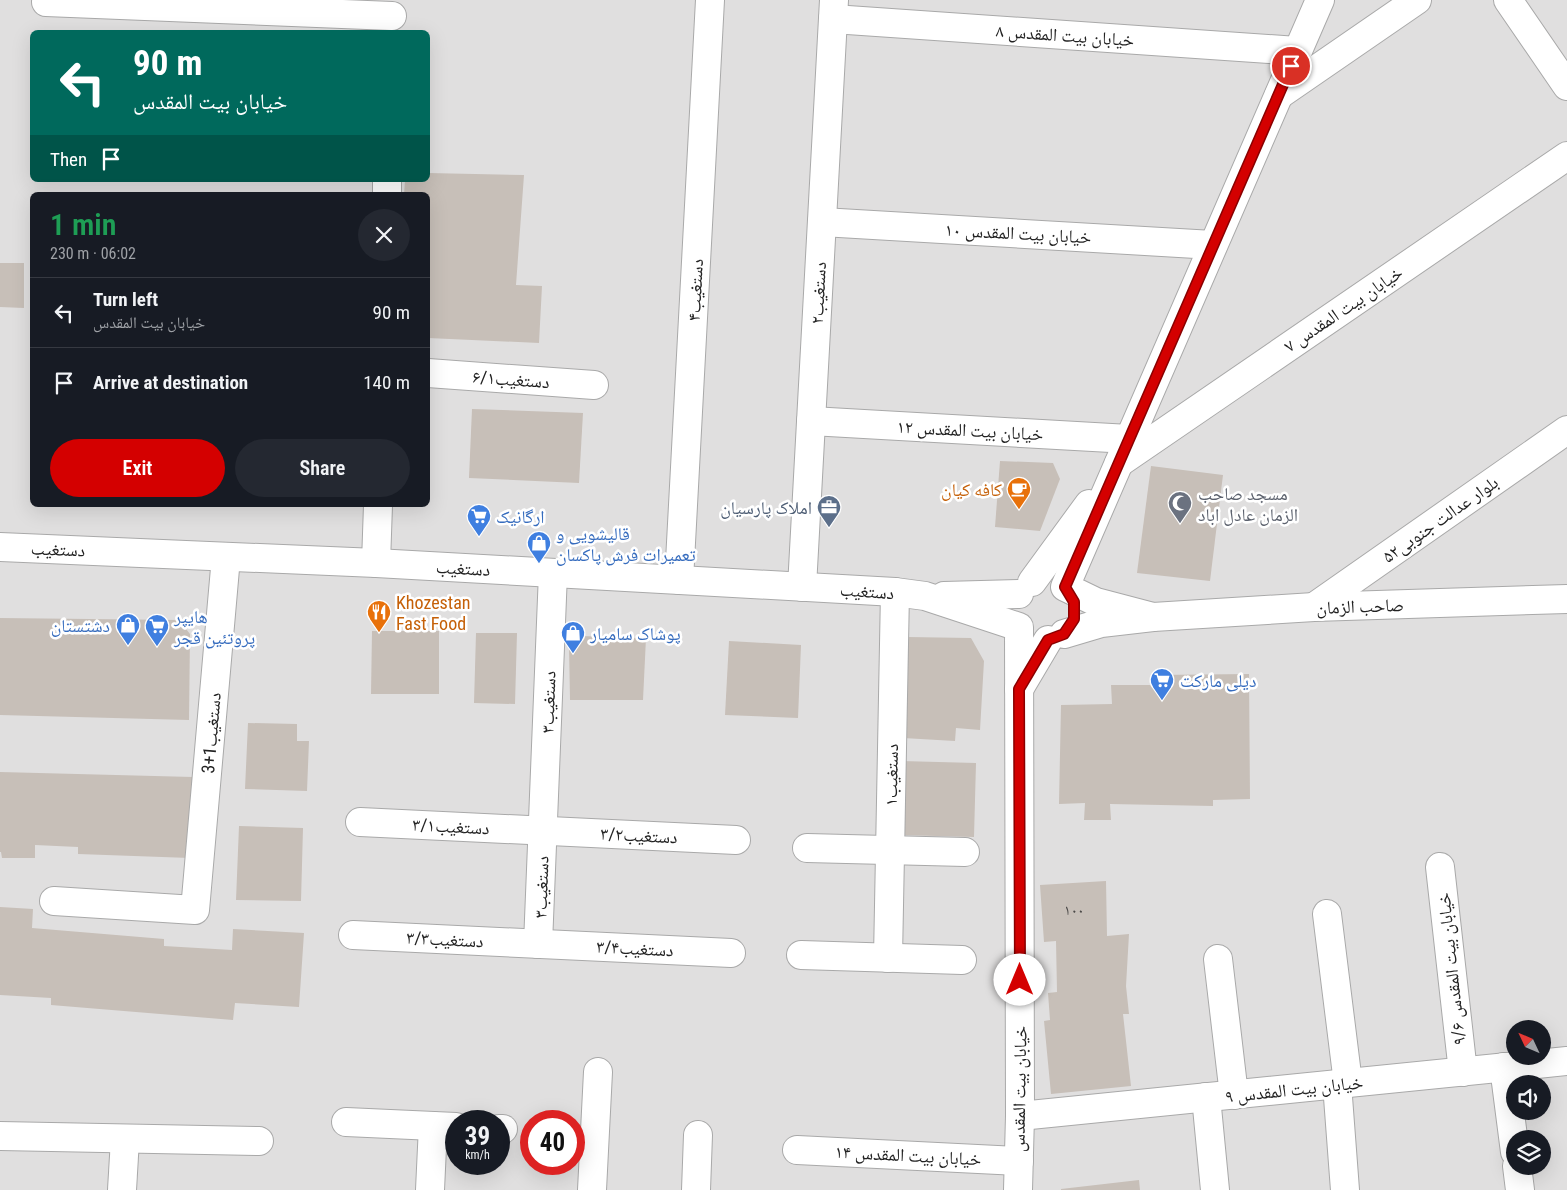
<!DOCTYPE html>
<meta charset="utf-8">
<style>
:root{--surface:#171b24;--page:#242831;--text:#f1f3f6;--muted:#9ea1a6;--line:#363941;--accent:#d40000}
body{margin:0;font-family:"Roboto Condensed","Noto Naskh Arabic",sans-serif;background:var(--page);color:var(--text);height:100vh;display:flex;flex-direction:column;font-size:19px;white-space:nowrap}
*{box-sizing:border-box;margin:0}
p{font-size:16px;color:var(--muted)}
.icon{flex:none;width:28px;height:28px;fill:none;stroke:currentColor;stroke-width:2;stroke-linecap:round;stroke-linejoin:round}
.map{position:relative;flex:1;overflow:hidden}
.details{position:absolute;left:30px;top:192px;width:400px;height:315px;display:flex;flex-direction:column;background:var(--surface);border-radius:8px;box-shadow:0 5px 20px #0002}
.details>*{flex:none}
.hud{position:absolute;left:30px;top:30px;width:400px;height:152px;border-radius:8px;box-shadow:0 5px 20px #0002;background:#00695c;color:#fff;overflow:hidden}
.needle{width:32px;rotate:314deg}
.controls{position:absolute;left:1506px;top:1020px;display:grid;gap:10px}
.controls a{display:grid;place-items:center;width:45px;height:45px;border-radius:50%;background:var(--surface);box-shadow:0 5px 20px #0002;font-size:25px}
.speed{position:absolute;left:445px;top:1110px;display:flex;gap:10px;font-size:25px;font-weight:700;text-align:center}
.speed>*{display:grid;place-content:center;width:65px;height:65px;border-radius:50%;background:var(--surface);box-shadow:0 5px 20px #0002;line-height:1}
.speed small{font-size:12px;font-weight:400}
.speed .limit{border:8px solid #d22;background:#fff;color:#111}
.pin{position:absolute;display:grid;place-items:center;width:42px;height:42px;color:#fff;margin:-21px;border:2px solid #fff;border-radius:50%;box-shadow:0 1px 5px #0007}
.me{position:absolute;width:55px;margin:-28px;rotate:0deg;stroke-linejoin:round;filter:drop-shadow(0 0 4px #0008)}
.turn{display:flex;align-items:center;gap:18px;height:105px;padding:0 20px;font-size:22px}
.turn .icon{width:65px;height:65px;stroke-width:2.5}
.turn b{display:block;font-size:35px;line-height:42px}
.then{display:flex;align-items:center;height:48px;padding:0 20px;background:#0003;gap:10px;font-size:19px}
.round{display:grid;place-items:center;flex:none;width:52px;height:52px;border-radius:26px;background:var(--page)}
.overview{display:flex;align-items:center;justify-content:space-between;height:85px;padding:0 20px}
h1{font-size:30px;font-weight:600;line-height:38px;color:#1e9e55}
.cta{display:flex;gap:10px;margin-top:auto;padding:10px 20px}
.cta a{flex:1;height:58px;border-radius:30px;background:var(--accent);color:#fff;font-size:20px;font-weight:600;line-height:58px;text-align:center}
.cta a+a{background:var(--page);color:var(--text)}
ul{padding:0;list-style:none}
li{display:flex;align-items:center;gap:15px;height:70px;padding:0 20px;border-top:1px solid var(--line)}
li div{flex:1}
li b{display:block;font-size:19px}
li em{font-style:normal}
.map>svg:first-child{display:block}
.residential{fill:#e0dfdf;fill-rule:evenodd}
.building{fill:#c7bfb8}
.lines{fill:none;stroke-linecap:round;stroke-linejoin:round}
.minor-casing{stroke:#a9a9a9;stroke-width:30}
.minor{stroke:#fff;stroke-width:28}
.route-casing{stroke:#8a0000;stroke-width:12}
.route{stroke:#d40000;stroke-width:9}
.labels{text-anchor:middle;dominant-baseline:central;stroke-width:5;stroke-linejoin:round;paint-order:stroke}
.number-label{font-size:15px;fill:#4b4948}
.street-label{font-size:18px;fill:#222;stroke:#fff}
.food-label{font-size:18px;fill:#c56008;stroke:#fff;text-anchor:end}
.worship-label{font-size:18px;fill:#5b616d;stroke:#fff;text-anchor:start}
.service-label{font-size:18px;fill:#4e5e75;stroke:#fff;text-anchor:end}
.shop-label{font-size:18px;fill:#366cbe;stroke:#fff;text-anchor:start}
</style>
<div class="map">
<svg width="1567" height="1190" viewBox="0 0 1567 1190">
<rect width="100%" height="100%" fill="#f2efe9"/>
<path class="residential" d="M0,0H1567V1190H0ZM32,32H428V180H32ZM32,195H428V505H32ZM1515,1029H1542V1056H1515ZM1515,1084H1542V1111H1515ZM456,1121H499V1164H456ZM531,1121H574V1164H531ZM1515,1139H1542V1166H1515Z"/>
<g class="building">
<polygon points="428,173 524,175 516,285 542,286 539,343 428,338 428,195 404,195 405,180 428,180"/>
<polygon points="0,263 24,263 24,308 0,307"/>
<polygon points="472,409 583,413 579,483 469,478"/>
<polygon points="1000,461 1053,463 1060,479 1040,531 995,527"/>
<polygon points="1151,466 1223,475 1210,581 1137,573"/>
<polygon points="0,618 179,620 190,634 189,720 0,715"/>
<polygon points="372,631 439,631 439,694 371,694"/>
<polygon points="476,633 517,633 515,704 474,703"/>
<polygon points="580,636 646,638 643,700 570,700 569,646"/>
<polygon points="908,637 971,638 984,661 980,730 956,728 955,741 903,738"/>
<polygon points="729,641 801,645 798,718 725,715"/>
<polygon points="1249,674 1250,799 1213,800 1213,806 1110,804 1111,820 1084,820 1085,803 1059,804 1061,705 1112,704 1111,685 1156,685 1156,675"/>
<polygon points="248,723 297,724 297,741 309,741 307,791 245,789"/>
<polygon points="901,761 976,763 974,837 899,835"/>
<polygon points="0,772 193,777 190,858 78,854 78,847 35,845 35,858 2,858 1,852 0,852"/>
<polygon points="239,826 303,828 301,901 236,900"/>
<polygon points="1106,881 1107,936 1129,934 1126,986 1129,1014 1123,1014 1131,1086 1051,1094 1044,1021 1050,1020 1048,993 1057,992 1056,941 1044,942 1040,885"/>
<polygon points="0,907 33,909 32,928 164,939 164,946 232,950 233,929 304,933 299,1007 235,1003 233,1020 51,1005 51,998 0,995"/>
<polygon points="1139,1180 1140,1190 1061,1190 1061,1189"/>
</g>
<g class="lines">
<g class="minor-casing">
<g id="minor">
<polyline points="1508,0 1567,86"/>
<polyline points="46,2 392,16"/>
<polyline points="833,19 1297,51"/>
<polyline points="1279,95 1417,0"/>
<polyline points="387,195 387,180"/>
<polyline points="822,222 1213,245"/>
<polyline points="428,373 594,385"/>
<polyline points="811,421 1129,439"/>
<polyline points="1119,463 1567,156"/>
<polyline points="0,547 376,563 895,592 925,596 1019,627 1020,1116 1018,1190"/>
<polyline points="376,563 378,505"/>
<polyline points="679,580 710,0"/>
<polyline points="1032,582 1089,504"/>
<polyline points="802,587 834,0"/>
<polyline points="944,596 1019,594"/>
<polyline points="1314,607 1567,430"/>
<polyline points="1153,617 1096,602 1065,587 1320,0"/>
<polyline points="1064,634 1101,623 1153,617 1314,607 1567,599"/>
<polyline points="1019,689 1048,640"/>
<polyline points="360,822 736,840"/>
<polyline points="807,848 965,852"/>
<polyline points="1440,867 1463,1072"/>
<polyline points="54,901 195,910 226,557"/>
<polyline points="1327,914 1348,1083"/>
<polyline points="353,935 731,953"/>
<polyline points="538,944 553,573"/>
<polyline points="801,955 962,960"/>
<polyline points="888,958 895,592"/>
<polyline points="1218,959 1234,1095"/>
<polyline points="1504,1067 1515,1152"/>
<polyline points="1337,1084 1345,1190"/>
<polyline points="1206,1097 1215,1190"/>
<polyline points="1020,1116 1567,1061"/>
<polyline points="346,1122 456,1127"/>
<polyline points="499,1129 503,1129"/>
<polyline points="0,1136 259,1141"/>
<polyline points="797,1150 1019,1161"/>
<polyline points="1517,1166 1520,1190"/>
<polyline points="122,1190 125,1139"/>
<polyline points="430,1190 433,1126"/>
<polyline points="592,1190 598,1072"/>
<polyline points="696,1190 698,1135"/>
</g>
</g>
<use href="#minor" class="minor"/>
</g>
<g class="lines">
<g class="route-casing">
<polyline id="route" points="1020,980 1019,689 1048,640 1064,634 1074,619 1074,602 1065,587 1291,66"/>
</g>
<use href="#route" class="route"/>
</g>
<defs>
<g id="cafe-pin" transform="scale(1.25)"><path d="M0 17L-7.5 6A9.5 9.5 0 1 1 7.5 6Z" fill="#e8710a" stroke="#fff"/><path d="M-5.5-4.5H6V0H3Q3 3.5 0 3.5H-2.5Q-5.5 3.5-5.5 0ZM3-3.2v2h1.7v-2ZM-6 4.5H4V6H-6Z" fill="#fff"/></g>
<g id="mosque-pin" transform="scale(1.25)"><path d="M0 17L-7.5 6A9.5 9.5 0 1 1 7.5 6Z" fill="#6b7280" stroke="#fff"/><path d="M3.5-4.9A6 6 0 1 0 3.5 4.9A5 5 0 1 1 3.5-4.9Z" fill="#fff"/></g>
<g id="office-pin" transform="scale(1.25)"><path d="M0 17L-7.5 6A9.5 9.5 0 1 1 7.5 6Z" fill="#5c6f8a" stroke="#fff"/><path d="M-6-3h4V-5.5h4V-3h4V5H-6ZM-1-4.5V-3h2v-1.5ZM-6 0V1H6V0Z" fill="#fff"/></g>
<g id="supermarket-pin" transform="scale(1.25)"><path d="M0 17L-7.5 6A9.5 9.5 0 1 1 7.5 6Z" fill="#3f7fe0" stroke="#fff"/><path d="M-6-5.5h2.5l.6 2H6L4.5 2H-2.5L-4.4-4H-6ZM-1.5 3.2a1.3 1.3 0 1 0 .1 0ZM3 3.2a1.3 1.3 0 1 0 .1 0Z" fill="#fff"/></g>
<g id="shop-pin" transform="scale(1.25)"><path d="M0 17L-7.5 6A9.5 9.5 0 1 1 7.5 6Z" fill="#3f7fe0" stroke="#fff"/><path d="M-5-2.5h2.3a2.7 3.5 0 0 1 5.4 0H5L5.5 6h-11ZM-1.5-2.5h3a1.5 2.3 0 0 0-3 0Z" fill="#fff"/></g>
<g id="restaurant-pin" transform="scale(1.25)"><path d="M0 17L-7.5 6A9.5 9.5 0 1 1 7.5 6Z" fill="#e8710a" stroke="#fff"/><path d="M-5-6h1v4h1v-4h1v4h1v-4h1v5L-1.5 .5V6h-2V.5L-5-1ZM5-6V6H3V1.5H1.5Q1.5-4 5-6Z" fill="#fff"/></g>
</defs>
<g fill-rule="evenodd">
<use href="#cafe-pin" x="1019" y="489"/>
<use href="#mosque-pin" x="1180" y="503"/>
<use href="#office-pin" x="829" y="507"/>
<use href="#supermarket-pin" x="479" y="516"/>
<use href="#shop-pin" x="539" y="543"/>
<use href="#restaurant-pin" x="379" y="612"/>
<use href="#shop-pin" x="128" y="625"/>
<use href="#supermarket-pin" x="157" y="626"/>
<use href="#shop-pin" x="573" y="633"/>
<use href="#supermarket-pin" x="1162" y="680"/>
</g>
<g class="labels">
<g class="number-label">
<text x="1074" y="910">۱۰۰</text>
</g>
<g class="street-label">
<text transform="translate(1065 35) rotate(4)">خیابان بیت المقدس ۸</text>
<text transform="translate(1018 233) rotate(3)">خیابان بیت المقدس ۱۰</text>
<text transform="translate(695 290) rotate(-87)">دستغیب۴</text>
<text transform="translate(818 293) rotate(-87)">۲دستغیب</text>
<text transform="translate(1343 309) rotate(-34)">خیابان بیت المقدس ۷</text>
<text transform="translate(511 379) rotate(4)">دستغیب۶/۱</text>
<text transform="translate(970 430) rotate(3)">خیابان بیت المقدس ۱۲</text>
<text transform="translate(1440 519) rotate(-35)">بلوار عدالت جنوبی۵۲</text>
<text transform="translate(58 549) rotate(2)">دستغیب</text>
<text transform="translate(463 568) rotate(3)">دستغیب</text>
<text transform="translate(867 591) rotate(4)">دستغیب</text>
<text transform="translate(1360 606) rotate(-2)">صاحب الزمان</text>
<text transform="translate(548 702) rotate(-88)">دستغیب۳</text>
<text transform="translate(211 733) rotate(-85)">3+1دستغیب</text>
<text transform="translate(891 775) rotate(-89)">دستغیب۱</text>
<text transform="translate(451 826) rotate(3)">۳/۱دستغیب</text>
<text transform="translate(639 835) rotate(3)">۳/۲دستغیب</text>
<text transform="translate(541 887) rotate(-88)">۳دستغیب</text>
<text transform="translate(445 939) rotate(3)">۳/۳دستغیب</text>
<text transform="translate(635 948) rotate(3)">۳/۴دستغیب</text>
<text transform="translate(1451 969) rotate(-96)">خیابان بیت المقدس ۹/۶</text>
<text transform="translate(1019 1089) rotate(-89)">خیابان بیت المقدس</text>
<text transform="translate(1294 1089) rotate(-6)">خیابان بیت المقدس ۹</text>
<text transform="translate(908 1155) rotate(3)">خیابان بیت المقدس ۱۴</text>
</g>
<g class="food-label">
<text x="1002" y="489">کافه کیان</text>
<text x="396" y="602" text-anchor="start">Khozestan<tspan x="396" dy="21">Fast Food</tspan></text>
</g>
<g class="worship-label">
<text x="1198" y="493">مسجد صاحب<tspan x="1198" dy="21">الزمان عادل اباد</tspan></text>
</g>
<g class="service-label">
<text x="812" y="507">املاک پارسیان</text>
</g>
<g class="shop-label">
<text x="496" y="516">ارگانیک</text>
<text x="556" y="533">قالیشویی و<tspan x="556" dy="21">تعمیرات فرش پاکسان</tspan></text>
<text x="174" y="616">هایپر<tspan x="174" dy="21">پروتئین قجر</tspan></text>
<text x="110" y="625" text-anchor="end">دشتستان</text>
<text x="590" y="633">پوشاک سامیار</text>
<text x="1180" y="680">دیلی مارکت</text>
</g>
</g>
</svg>
<div class="controls">
<a><svg class="needle" viewBox="-14 -14 28 28"><path d="M0-13l5 13h-10z" fill="#e53935"/><path d="M0 13l5-13h-10z" fill="#9ea1a6"/></svg></a>
<a><svg class="icon" aria-label="sound" viewBox="0 0 24 24"><path d="M4 9h4l5-4v14l-5-4H4zM17 9q2 3 0 6"/></svg></a>
<a><svg class="icon" aria-label="layers" viewBox="0 0 24 24"><path d="M12 4l9 5-9 5-9-5zM3 14l9 5 9-5"/></svg></a>
</div>
<div class="speed"><div>39<small>km/h</small></div><div class="limit">40</div></div>
<div class="pin" style="left:1291px;top:66px;background:#d93025"><svg class="icon" aria-label="arrive" viewBox="0 0 24 24"><path d="M6 21V4h12l-3 4 3 4H6"/></svg></div>
<svg class="me" style="left:1020px;top:980px" viewBox="-20 -20 40 40"><circle r="19" fill="#fff"/><path d="M0-13L10 11 0 6-10 11z" fill="#d40000"/></svg>
<div class="hud">
<div class="turn"><svg class="icon" aria-label="left" viewBox="0 0 24 24"><path d="M17 20v-9H6M10 6l-5 5 5 5"/></svg><div><b>90 m</b>خیابان بیت المقدس</div></div>
<div class="then">Then<svg class="icon" aria-label="arrive" viewBox="0 0 24 24"><path d="M6 21V4h12l-3 4 3 4H6"/></svg></div>
</div>
<section class="details">
<div class="overview"><div><h1>1 min</h1><p>230 m · 06:02</p></div><a class="round"><svg class="icon" aria-label="close" viewBox="0 0 24 24"><path d="M6 6l12 12M18 6L6 18"/></svg></a></div>
<ul>
<li><svg class="icon" aria-label="left" viewBox="0 0 24 24"><path d="M17 20v-9H6M10 6l-5 5 5 5"/></svg><div><b>Turn left</b><p>خیابان بیت المقدس</p></div><em>90 m</em></li>
<li><svg class="icon" aria-label="arrive" viewBox="0 0 24 24"><path d="M6 21V4h12l-3 4 3 4H6"/></svg><div><b>Arrive at destination</b></div><em>140 m</em></li>
</ul>
<div class="cta"><a>Exit</a><a>Share</a></div>
</section>
</div>
